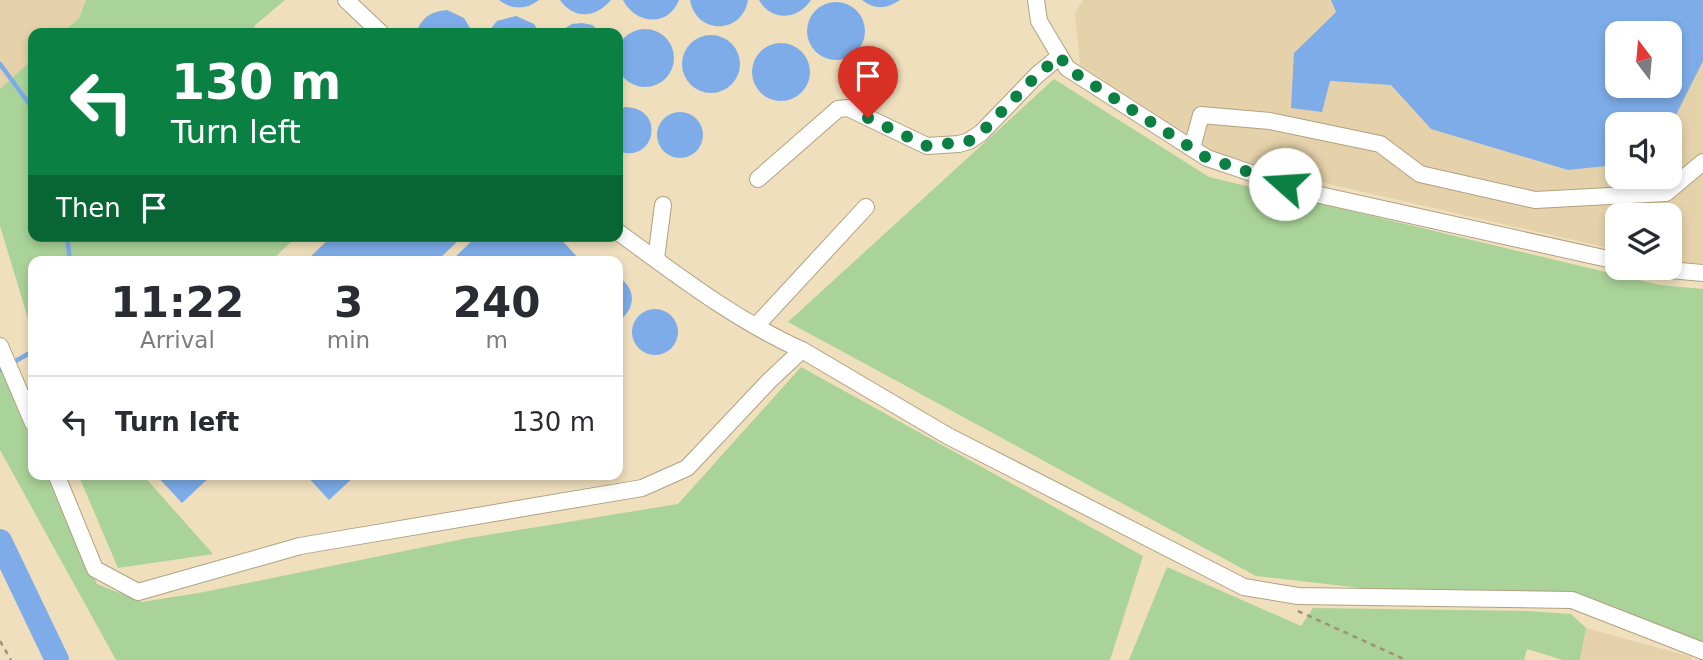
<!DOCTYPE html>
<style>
:root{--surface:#fff;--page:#f7f7f7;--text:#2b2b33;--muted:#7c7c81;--line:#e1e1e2}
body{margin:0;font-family:"DejaVu Sans",sans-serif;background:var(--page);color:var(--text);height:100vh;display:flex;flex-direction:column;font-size:26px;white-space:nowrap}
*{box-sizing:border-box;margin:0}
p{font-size:23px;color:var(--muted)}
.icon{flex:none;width:38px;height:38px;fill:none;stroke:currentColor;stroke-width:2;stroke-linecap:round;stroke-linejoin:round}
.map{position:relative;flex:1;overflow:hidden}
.panel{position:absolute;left:28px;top:256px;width:595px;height:224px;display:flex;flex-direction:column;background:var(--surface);border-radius:14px;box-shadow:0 4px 10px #0003}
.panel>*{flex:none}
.banner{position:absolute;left:28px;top:28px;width:595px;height:214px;border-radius:14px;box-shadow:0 4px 10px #0003;background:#0b8043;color:#fff;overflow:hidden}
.needle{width:46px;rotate:344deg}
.tools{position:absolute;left:1605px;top:21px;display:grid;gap:14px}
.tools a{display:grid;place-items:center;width:77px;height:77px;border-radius:14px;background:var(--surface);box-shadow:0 4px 10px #0003;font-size:35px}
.pin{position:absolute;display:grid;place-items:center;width:60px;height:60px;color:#fff;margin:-72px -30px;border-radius:50% 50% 50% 0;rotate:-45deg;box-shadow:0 0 7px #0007}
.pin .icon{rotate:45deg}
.me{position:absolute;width:77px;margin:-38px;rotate:289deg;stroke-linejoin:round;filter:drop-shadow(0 0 5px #0008)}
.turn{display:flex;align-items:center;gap:24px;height:147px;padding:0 28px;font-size:32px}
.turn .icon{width:91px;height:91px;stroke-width:2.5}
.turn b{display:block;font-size:49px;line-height:60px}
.then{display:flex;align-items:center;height:66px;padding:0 28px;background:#0003;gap:14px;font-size:26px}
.eta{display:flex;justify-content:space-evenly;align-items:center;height:119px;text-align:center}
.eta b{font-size:42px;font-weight:800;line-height:49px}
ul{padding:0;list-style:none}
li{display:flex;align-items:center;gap:21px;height:91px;padding:0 28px;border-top:2px solid var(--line)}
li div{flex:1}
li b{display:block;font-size:26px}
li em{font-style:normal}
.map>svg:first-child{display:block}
.built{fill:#e5d2aa}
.green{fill:#aad399}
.water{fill:#7dace8;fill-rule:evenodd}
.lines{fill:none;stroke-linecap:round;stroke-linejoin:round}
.stream{stroke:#7dace8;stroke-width:4.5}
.river{stroke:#7dace8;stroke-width:24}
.minor-casing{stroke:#b0a181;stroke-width:18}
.path{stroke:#9e9279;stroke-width:2.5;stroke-dasharray:5 5;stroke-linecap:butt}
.minor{stroke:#fff;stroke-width:16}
.route{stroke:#0b8043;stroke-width:12;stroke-dasharray:0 21.6}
</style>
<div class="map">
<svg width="1703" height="660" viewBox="0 0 1703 660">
<rect width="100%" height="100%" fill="#efdfbd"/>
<g class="built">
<polygon points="0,0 86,0 79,18 62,33 33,33 33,59 0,89"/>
<polygon points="1083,0 1331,0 1336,11 1294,53 1330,81 1392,85 1431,129 1568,170 1617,165 1617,177 1670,177 1670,127 1703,61 1703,264 1670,262 1670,215 1617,215 1617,250 1329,184 1214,152 1080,65 1075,13"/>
<polygon points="1586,628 1692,657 1692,660 1580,660"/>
</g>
<g class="green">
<polygon points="86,0 285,0 254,26 257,33 62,33 79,18"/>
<polygon points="33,59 33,236 297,236 271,261 33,261 33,335 0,226 0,89"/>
<polygon points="1054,79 1209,177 1660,285 1703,289 1703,643 1574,595 1361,588 1256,576 788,322"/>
<polygon points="0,366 33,441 33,474 48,474 97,584 142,602 204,592 463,539 678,504 801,367 1143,556 1110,660 116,660 0,450"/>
<polygon points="78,474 142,474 213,554 118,568"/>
<polygon points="1167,567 1301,626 1313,608 1527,611 1571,614 1586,628 1580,660 1563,660 1527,649 1524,660 1129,660"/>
</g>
<g class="water">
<path d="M499,0H539C526,10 512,10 499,0Z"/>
<path d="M560,0H611C596,18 574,20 560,0Z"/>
<path d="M623,0H679C668,28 635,24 623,0Z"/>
<path d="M690,0H748C742,35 696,35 690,0Z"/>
<path d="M759,0H811C798,20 771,22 759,0Z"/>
<path d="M862,0H900C887,9 875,10 862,0Z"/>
<path d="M1331,0H1703V61L1670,127V124H1617V165L1568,170L1431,129L1391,85L1330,81L1322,112L1291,108L1294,53L1336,12ZM1617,33H1670V86H1617Z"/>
<circle cx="836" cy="31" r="29"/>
<path d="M447,10L464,18L473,33H416C421,18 431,11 447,10Z"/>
<polygon points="516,16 534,24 540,33 487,33 497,21"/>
<polygon points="582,23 592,25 602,33 557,33 572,24"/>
<circle cx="645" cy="58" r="29"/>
<circle cx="711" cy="64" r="29"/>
<circle cx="781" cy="72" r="29"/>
<path d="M625,107C667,108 655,165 618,151V110Z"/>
<circle cx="680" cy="135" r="23"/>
<polygon points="332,236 463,236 437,261 306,261"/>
<polygon points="477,236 558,236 581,261 451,261"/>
<path d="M618,277C637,288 636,310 618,321Z"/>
<circle cx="655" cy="332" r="23"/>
<polygon points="155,474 213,474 182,503"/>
<polygon points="305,474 357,474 329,500"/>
</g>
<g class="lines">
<g class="stream">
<polyline points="0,64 33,109"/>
<polyline points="67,236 70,261"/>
<polyline points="0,370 33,351"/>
</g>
<polyline class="river" points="0,541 57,660"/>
<g class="minor-casing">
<g id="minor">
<polyline points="346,0 381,33"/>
<polyline points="1036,0 1039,21 1067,68 1207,158 1311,193 1617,261"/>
<polyline points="1192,148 1201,115 1270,121 1380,144 1420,174 1535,200 1666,193 1703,162"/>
<polyline points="758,179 838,109 848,108 927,146 959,144 969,141 981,133 1037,75 1060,56"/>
<path d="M618,232C677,275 735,320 802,350L948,436L1244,587L1298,596L1572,600L1703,651"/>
<polyline points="656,259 663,205"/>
<polyline points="1647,268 1703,273"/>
<polyline points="756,326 866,207"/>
<polyline points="0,346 33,423"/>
<polyline points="56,474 95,569 138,592 300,546 642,488 687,468 769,381 802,350"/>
</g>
</g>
<g class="path">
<polyline points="1298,611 1406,660"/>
<polyline points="0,641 11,660"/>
</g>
<use href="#minor" class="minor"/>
</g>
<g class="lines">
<polyline class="route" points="868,118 927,146 969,141 981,133 1037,75 1060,56 1067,68 1207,158 1285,184"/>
</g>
</svg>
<div class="tools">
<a><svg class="needle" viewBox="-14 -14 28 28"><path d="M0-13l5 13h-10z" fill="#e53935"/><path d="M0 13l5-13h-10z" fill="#7c7c81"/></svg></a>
<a><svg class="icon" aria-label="sound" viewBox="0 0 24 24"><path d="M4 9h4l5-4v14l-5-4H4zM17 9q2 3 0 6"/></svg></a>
<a><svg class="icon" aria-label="layers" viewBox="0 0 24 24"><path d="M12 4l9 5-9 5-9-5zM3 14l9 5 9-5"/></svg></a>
</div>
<div class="pin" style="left:868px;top:118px;background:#d93025"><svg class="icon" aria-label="arrive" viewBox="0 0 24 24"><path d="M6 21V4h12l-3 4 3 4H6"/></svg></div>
<svg class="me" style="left:1285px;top:184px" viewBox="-20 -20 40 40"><circle r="19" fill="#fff"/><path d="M0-13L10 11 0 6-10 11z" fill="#0b8043"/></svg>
<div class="banner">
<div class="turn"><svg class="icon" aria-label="left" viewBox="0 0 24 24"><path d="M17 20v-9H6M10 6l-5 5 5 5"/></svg><div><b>130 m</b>Turn left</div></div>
<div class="then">Then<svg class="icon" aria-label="arrive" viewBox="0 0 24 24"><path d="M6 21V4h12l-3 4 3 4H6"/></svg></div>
</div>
<section class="panel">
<div class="eta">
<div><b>11:22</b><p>Arrival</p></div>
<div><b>3</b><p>min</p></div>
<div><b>240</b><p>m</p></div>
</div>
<ul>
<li><svg class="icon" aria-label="left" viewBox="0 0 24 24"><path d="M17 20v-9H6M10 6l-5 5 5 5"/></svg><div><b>Turn left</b></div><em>130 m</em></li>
</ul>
</section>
</div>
